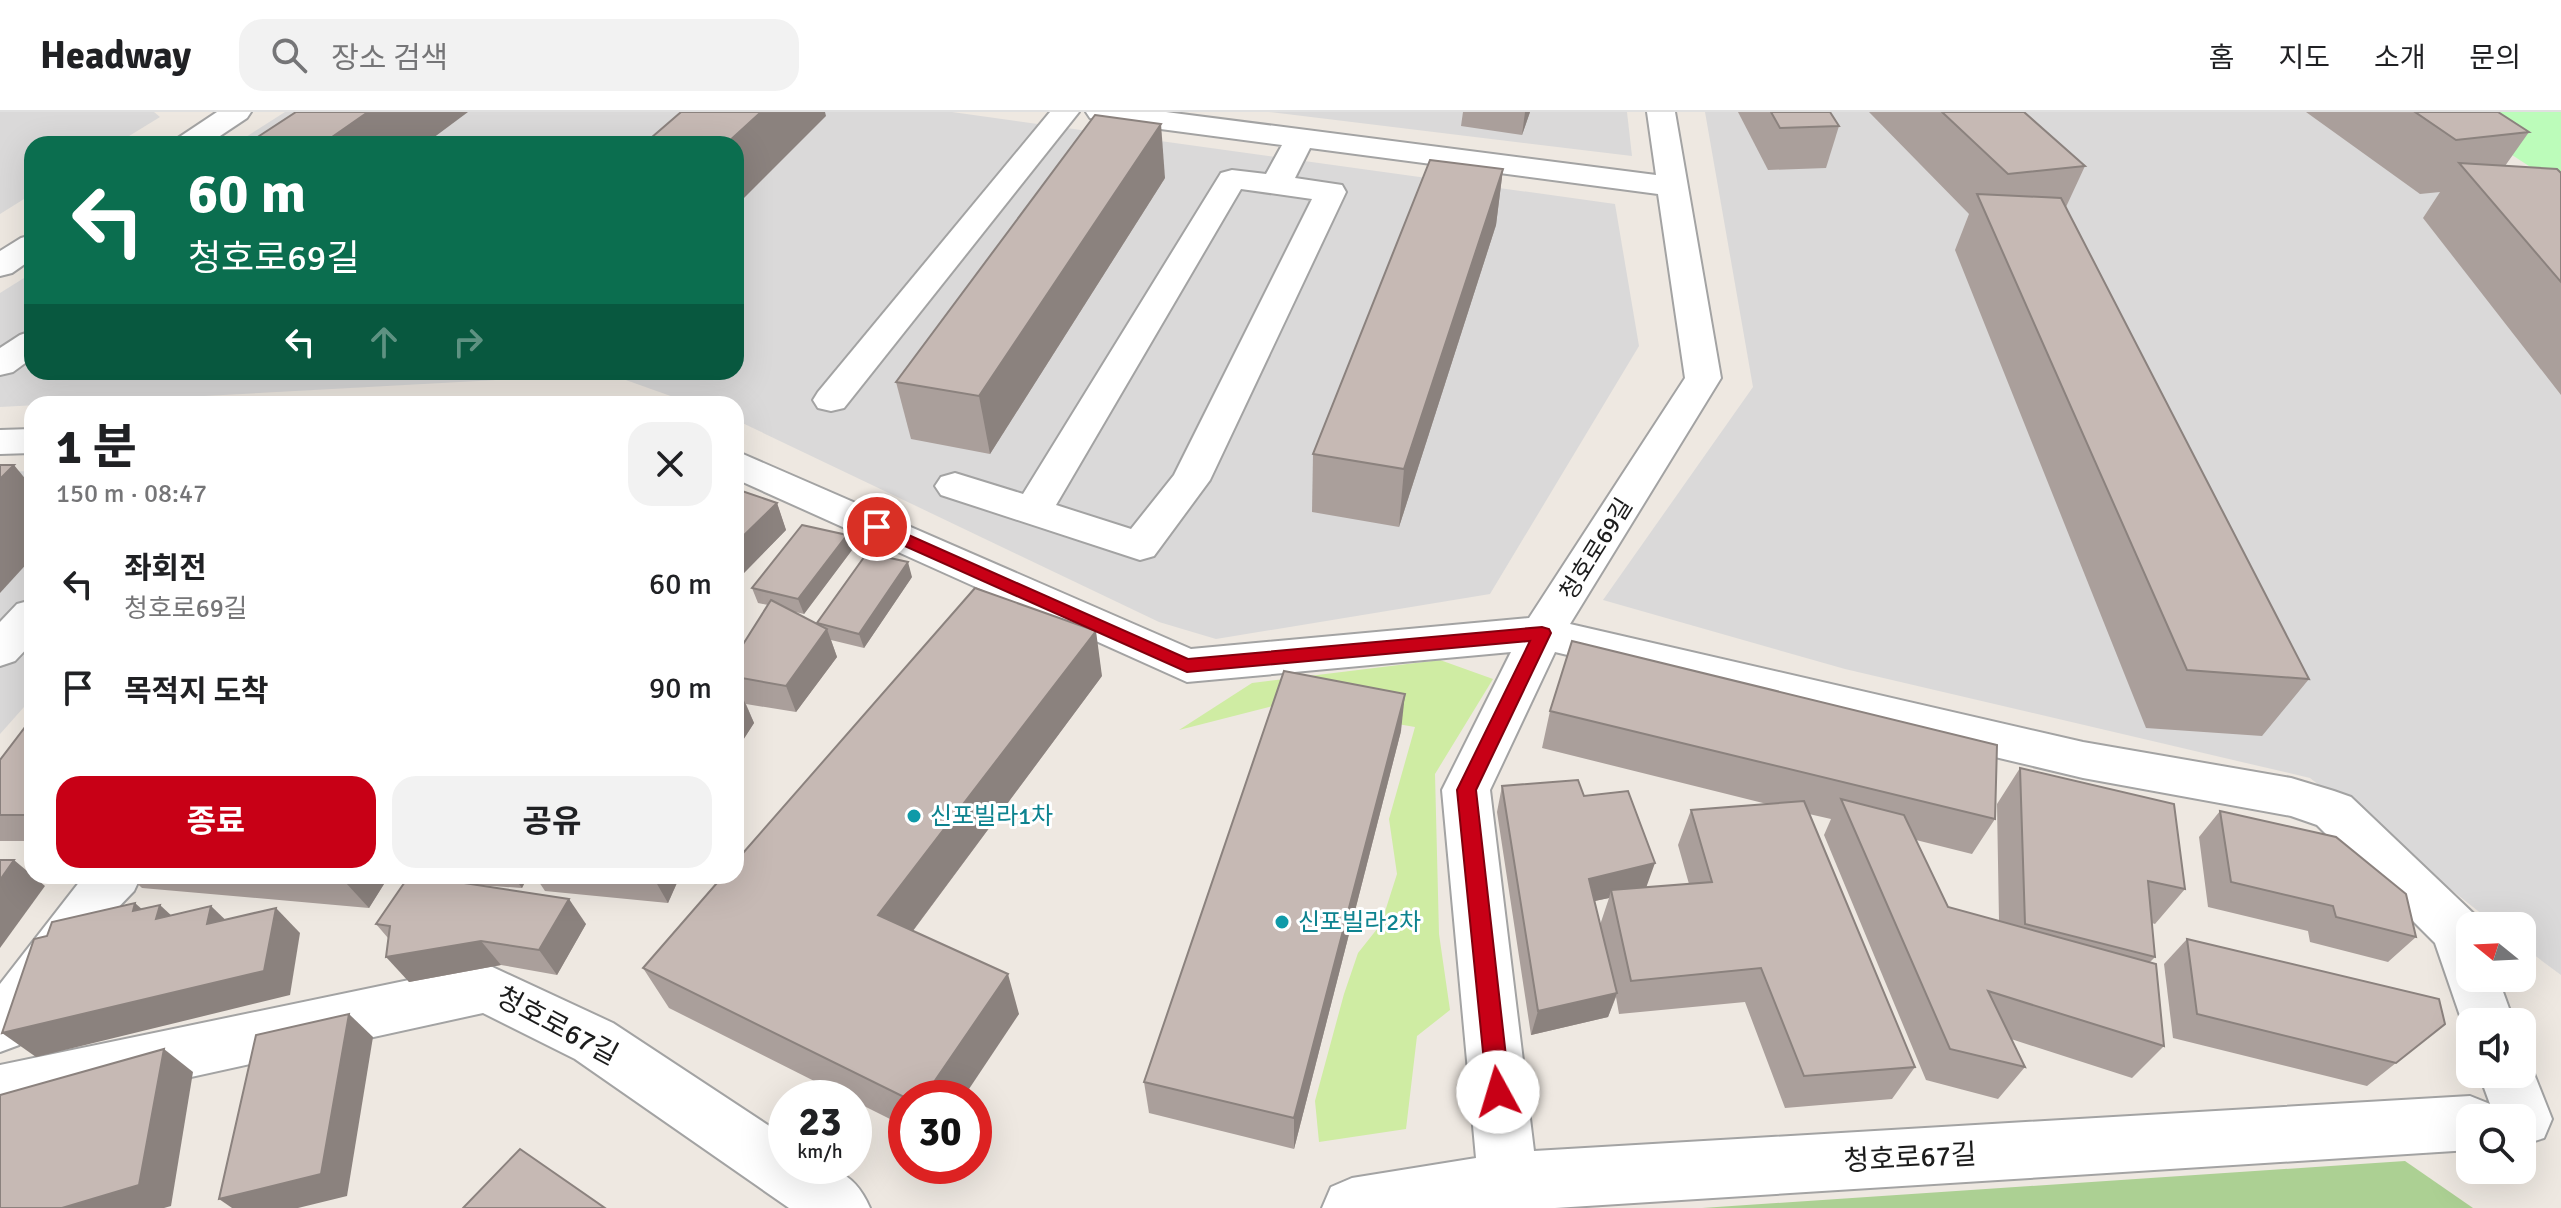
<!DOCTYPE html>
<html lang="ko">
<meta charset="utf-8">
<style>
:root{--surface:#fff;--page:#f2f2f2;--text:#202124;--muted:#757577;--line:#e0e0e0;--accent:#c80016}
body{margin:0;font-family:Signika,"Noto Sans KR",sans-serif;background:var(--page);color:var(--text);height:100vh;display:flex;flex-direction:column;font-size:30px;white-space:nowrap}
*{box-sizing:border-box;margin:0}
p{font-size:26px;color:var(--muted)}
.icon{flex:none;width:44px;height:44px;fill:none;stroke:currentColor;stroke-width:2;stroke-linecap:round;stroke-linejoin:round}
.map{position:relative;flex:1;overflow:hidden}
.side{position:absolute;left:24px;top:284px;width:720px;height:488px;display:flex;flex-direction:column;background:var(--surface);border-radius:24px;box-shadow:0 8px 32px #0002}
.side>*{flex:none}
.banner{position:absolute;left:24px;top:24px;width:720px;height:244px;border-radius:24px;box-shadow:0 8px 32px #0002;background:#0b6e4f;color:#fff;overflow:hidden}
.needle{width:52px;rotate:288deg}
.fabs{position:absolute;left:2456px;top:800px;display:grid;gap:16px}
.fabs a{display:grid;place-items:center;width:80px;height:80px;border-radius:16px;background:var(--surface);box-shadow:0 8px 32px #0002;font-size:40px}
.speed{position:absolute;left:768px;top:968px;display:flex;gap:16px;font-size:40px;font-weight:700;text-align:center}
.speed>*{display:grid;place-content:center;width:104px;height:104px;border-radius:50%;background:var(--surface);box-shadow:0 8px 32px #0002;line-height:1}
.speed small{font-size:20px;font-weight:400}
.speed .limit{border:12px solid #d22;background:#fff;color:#111}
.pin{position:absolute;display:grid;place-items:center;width:68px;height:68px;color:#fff;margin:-34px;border:4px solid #fff;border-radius:50%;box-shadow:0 2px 8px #0007}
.me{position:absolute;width:88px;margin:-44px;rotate:354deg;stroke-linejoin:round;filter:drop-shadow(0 0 6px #0008)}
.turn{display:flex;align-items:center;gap:28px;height:168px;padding:0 32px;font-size:36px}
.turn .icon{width:104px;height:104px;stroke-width:2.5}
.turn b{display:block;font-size:56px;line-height:68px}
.lanes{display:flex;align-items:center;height:76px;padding:0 32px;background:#0003;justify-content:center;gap:40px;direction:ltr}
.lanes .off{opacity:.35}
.round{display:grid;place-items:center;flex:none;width:84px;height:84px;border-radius:24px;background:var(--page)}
.headline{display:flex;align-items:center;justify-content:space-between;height:136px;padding:0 32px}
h1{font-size:48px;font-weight:700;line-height:60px}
.action{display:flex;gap:16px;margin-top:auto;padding:16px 32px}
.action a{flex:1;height:92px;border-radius:24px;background:var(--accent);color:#fff;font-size:32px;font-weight:700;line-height:92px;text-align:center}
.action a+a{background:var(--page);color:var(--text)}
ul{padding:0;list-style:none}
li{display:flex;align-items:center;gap:24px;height:104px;padding:0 32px}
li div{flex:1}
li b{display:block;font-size:30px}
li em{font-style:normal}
header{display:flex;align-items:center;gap:48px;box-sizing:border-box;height:112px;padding:0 40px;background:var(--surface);border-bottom:2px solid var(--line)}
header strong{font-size:38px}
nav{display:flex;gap:44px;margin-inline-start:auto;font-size:28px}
.search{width:560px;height:72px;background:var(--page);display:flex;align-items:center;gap:20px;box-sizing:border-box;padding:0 28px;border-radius:24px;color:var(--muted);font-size:30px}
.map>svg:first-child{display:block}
.residential{fill:#dad9d9}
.grass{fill:#cfeca3}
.forest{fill:#acd093}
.park{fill:#bcfcba}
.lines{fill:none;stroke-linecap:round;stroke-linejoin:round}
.minor-casing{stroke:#a3a3a3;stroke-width:4}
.minor{fill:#fff;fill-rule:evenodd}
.wall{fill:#aa9f9b;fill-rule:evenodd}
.shaded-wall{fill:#8b827e}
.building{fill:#c6b9b4;stroke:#8b827e;stroke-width:2}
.route{fill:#c80016;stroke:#82000e;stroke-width:2}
.culture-dot{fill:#0f9aa8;stroke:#fff;stroke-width:3}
.labels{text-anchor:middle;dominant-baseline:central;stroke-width:6;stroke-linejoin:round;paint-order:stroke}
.street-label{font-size:24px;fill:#1c1c1c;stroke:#fff}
.culture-label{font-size:24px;fill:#0d838f;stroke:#fff;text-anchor:start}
.near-street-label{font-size:28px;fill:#1c1c1c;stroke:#fff}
</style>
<header>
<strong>Headway</strong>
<div class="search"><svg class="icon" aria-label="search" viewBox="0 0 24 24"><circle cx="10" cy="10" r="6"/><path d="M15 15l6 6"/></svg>장소 검색</div>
<nav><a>홈</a><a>지도</a><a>소개</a><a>문의</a></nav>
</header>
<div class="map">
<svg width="2561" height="1096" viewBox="0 0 2561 1096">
<rect width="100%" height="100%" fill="#eee8e1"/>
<g class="residential">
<polygon points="0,0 154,0 160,5 116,32 32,32 32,82 0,102"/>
<polygon points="285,0 952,0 1615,92 1639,234 1490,482 1216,527 1159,510 736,308 736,292 693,292 609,262 0,295 0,181 32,161 32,260 736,260 736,32 235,32"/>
<polygon points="1269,0 1627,0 1632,44"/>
<polygon points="1705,0 2393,0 2561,117 2561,863 2522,834 2522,814 2497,814 2310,666 1845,557 1603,488 1753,275"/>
<polygon points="32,359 32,586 0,622 0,360"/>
</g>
<polygon class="grass" points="1440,548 1493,567 1435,662 1439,822 1450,898 1417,924 1406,1017 1319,1030 1315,989 1344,882 1358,841 1381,812 1397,762 1389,707 1415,615 1281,592 1179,618 1252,571"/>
<polygon class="forest" points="2405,1049 2473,1096 1702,1096"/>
<polygon class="park" points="2446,0 2561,0 2561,75"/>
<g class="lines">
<g class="minor-casing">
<g id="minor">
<polygon points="217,0 251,0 247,6 208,32 173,32 178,26"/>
<polygon points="1050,0 1079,0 844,296 831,299 818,296 813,288 818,280"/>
<path d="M1086,0H1166L1656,63L1647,0H1675L1721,266L1570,512L2083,630L2291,666L2334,679L2351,685L2475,803L2480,814H2470V866H2498L2514,910H2470L2468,927L2435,831L2317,713L2291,704L2083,666L1555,540L1490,678L1534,1039L2470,984L2490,992L2479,962H2522V942L2527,944L2552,1007L2544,1026L2522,1033V1006H2470V1038L1555,1096H1322L1331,1075L1352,1066L1476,1046L1442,678L1511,540L1187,570L736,367V339L1191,537L1529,506L1685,266L1658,82L1310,36L1295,66L1342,73L1346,80L1210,368L1154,444L1140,448L941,383L935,374L941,365L955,361L1023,382L1221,61L1232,58L1266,62L1282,33L1100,9L1090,6ZM1241,77L1312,87L1174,363L1131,417L1056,393Z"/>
<polygon points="32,123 32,147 12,161 0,164 0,139 21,126"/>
<polygon points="32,219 32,246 13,260 0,263 0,236 20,223"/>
<polygon points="32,317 32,341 0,342 0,318"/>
<polygon points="32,488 32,531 15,549 0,554 0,510 17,492"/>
<polygon points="84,764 141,764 134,779 109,805 19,933 0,940 0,872"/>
<path d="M486,852L613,911L786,1025V1054C827,1054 852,1054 870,1096H789L575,947L483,901L0,1007V953Z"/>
</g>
</g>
<use href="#minor" class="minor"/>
</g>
<g class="wall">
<polygon points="1463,0 1530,0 1522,23 1461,14"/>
<polygon points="1738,0 1830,0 1839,14 1826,56 1768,58"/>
<polygon points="1869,0 2024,0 2085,54 2066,95 2309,567 2262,624 2146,616 1955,138 1969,102"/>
<polygon points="2306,0 2498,0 2529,20 2505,54 2561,61 2561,283 2423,106 2440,80 2420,82"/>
<polygon points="1503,57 1496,113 1399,415 1312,400 1313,342"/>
<polygon points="1165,66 990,342 911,327 896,270"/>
<polygon points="736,377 777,391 786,418 743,462 737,459 742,474 736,485"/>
<polygon points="852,438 804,502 791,499 817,512 912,465 864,536 831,528 837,545 796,600 746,592 754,611 736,639 736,537 740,537 768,493 758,491 752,476"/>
<polygon points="1102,564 913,819 1019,902 906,986 906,1015 854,989 854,986 848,986 669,896 643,856"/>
<path d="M1550,599L1995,707L1972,742L1916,728L1948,795L1999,809L1997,692L2020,656L2185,777L2155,812L2152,811L2155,845L2150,850L2164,934L2132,966L2011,927L2025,955L1998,987L1926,968L1824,723L1831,707L1809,702L1915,955L1892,987L1785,996L1745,890L1619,902L1616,885L1608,905L1531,923L1497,700L1502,674L1584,684L1646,775L1689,772L1678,733L1691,698L1767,692L1542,636ZM1609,786L1600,813L1594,789Z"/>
<polygon points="32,606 32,729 0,729 0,648"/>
<polygon points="1401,619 1294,1037 1149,1001 1144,970"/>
<polygon points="2220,699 2416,825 2388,850 2310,830 2308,819 2208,795 2199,725"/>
<polygon points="129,764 389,764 369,796 142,776"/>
<polygon points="409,764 528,764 522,776 476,773 586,812 557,863 501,853 409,870 388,826 376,812"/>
<polygon points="535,764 680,764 668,791 545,779"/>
<polygon points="2187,827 2445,912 2367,974 2173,926 2164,852"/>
</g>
<g class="shaded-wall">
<polygon points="368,0 468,0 425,32 322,32"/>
<polygon points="761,0 825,0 826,4 736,94 736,32 726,32"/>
<polygon points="1525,0 1530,0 1522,23"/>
<polygon points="1161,12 1165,66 990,342 979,284"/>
<polygon points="1503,57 1496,113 1399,415 1404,357"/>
<polygon points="14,353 32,375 32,446 0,481 0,367"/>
<polygon points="777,391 786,418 743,462 736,443 736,431"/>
<polygon points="847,423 852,438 804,502 798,487"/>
<polygon points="908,450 912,465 864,536 859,522"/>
<polygon points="736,458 742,474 736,485"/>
<polygon points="827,517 837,545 796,600 786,574"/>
<polygon points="1096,519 1102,564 894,844 878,803"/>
<polygon points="1405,582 1401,619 1294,1037 1294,1006"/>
<polygon points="742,584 754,611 736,639 736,594"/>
<polygon points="14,748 45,774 0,836 0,768"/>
<polygon points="1655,751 1646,776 1611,778 1609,786 1581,792 1589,767"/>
<polygon points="351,764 389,764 369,796 346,771"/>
<polygon points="513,764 528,764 522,776"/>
<polygon points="653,764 680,764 668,791 653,765"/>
<polygon points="569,787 586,812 557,863 539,838"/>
<polygon points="135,791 163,816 133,799"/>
<polygon points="160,793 187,818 156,807"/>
<polygon points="211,794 237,819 207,812"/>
<polygon points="276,796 300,821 290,883 36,945 2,921"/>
<polygon points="481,829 501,853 409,870 386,845"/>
<polygon points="1008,862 1019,902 963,986 923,986"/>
<polygon points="1617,881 1608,905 1531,923 1538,899"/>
<polygon points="349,902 373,925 347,1084 298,1096 232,1096 219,1087"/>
<polygon points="164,937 193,960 171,1094 164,1096 62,1096"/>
</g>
<g class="building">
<polygon points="296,0 368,0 322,32 247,32"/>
<polygon points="681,0 761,0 726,32 644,32"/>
<polygon points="1771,0 1830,0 1839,14 1780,16"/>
<polygon points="1942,0 2024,0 2085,54 2008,62"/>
<polygon points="2415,0 2498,0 2529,20 2456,28"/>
<polygon points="1095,3 1161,12 979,284 896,270"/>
<polygon points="1430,48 1503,57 1404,357 1313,342"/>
<polygon points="2459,51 2557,57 2561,61 2561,170"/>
<polygon points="1977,82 2061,86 2309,567 2187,558"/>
<polygon points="0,353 14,353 0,367"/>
<polygon points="736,377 777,391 736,431"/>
<polygon points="802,413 847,423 798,487 752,476"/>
<polygon points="867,441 908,450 859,522 817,511"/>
<polygon points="975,476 1096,519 878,803 1008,862 923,986 906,986 643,856 723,764 736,764 736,749"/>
<polygon points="771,488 827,517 786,574 736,565 736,537 740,537"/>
<polygon points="1572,529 1997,633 1995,707 1550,599"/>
<polygon points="1284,559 1405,582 1294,1006 1144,970"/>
<polygon points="736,583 742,584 736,594"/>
<polygon points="32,606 32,703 0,703 0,648"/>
<polygon points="2020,656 2174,692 2185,777 2148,769 2155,845 2025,812"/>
<polygon points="1578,668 1584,684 1628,679 1655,751 1589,767 1617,881 1538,899 1502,674"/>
<polygon points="1841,687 1904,703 1948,795 2156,852 2164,934 1988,879 2025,955 1950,937"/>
<polygon points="1804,689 1915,955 1804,964 1761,856 1631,869 1611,778 1712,770 1691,698"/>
<polygon points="2220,699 2336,725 2406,782 2416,825 2336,805 2333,794 2231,770"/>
<polygon points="0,748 14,748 0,768"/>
<polygon points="265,764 351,764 346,771"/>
<polygon points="409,764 418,764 569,787 539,838 481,829 386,845 390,814 376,812"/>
<polygon points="135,791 133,799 160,793 156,807 211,794 207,812 276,796 264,859 2,921 34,827 47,824 52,810"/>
<polygon points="2187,827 2439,887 2445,912 2396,951 2197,902"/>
<polygon points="349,902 321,1062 219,1087 256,923"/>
<polygon points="164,937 139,1073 62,1096 0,1096 0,983"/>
<polygon points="520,1037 605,1096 463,1096"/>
</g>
<polygon class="route" points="877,409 1188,547 1542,515 1549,517 1551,521 1476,678 1510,980 1507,988 1498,991 1490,988 1487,980 1457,678 1530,529 1187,560 871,419 868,415"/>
<g class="culture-dot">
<circle cx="914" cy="704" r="8"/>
<circle cx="1282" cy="810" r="8"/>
</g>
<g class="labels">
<g class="street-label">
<text transform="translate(1596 437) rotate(-58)">청호로69길</text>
</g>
<g class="culture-label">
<text x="930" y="704">신포빌라1차</text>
<text x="1298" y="810">신포빌라2차</text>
</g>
<g class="near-street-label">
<text transform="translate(557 914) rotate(28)">청호로67길</text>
<text transform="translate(1910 1046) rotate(-3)">청호로67길</text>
</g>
</g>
</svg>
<div class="fabs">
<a><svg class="needle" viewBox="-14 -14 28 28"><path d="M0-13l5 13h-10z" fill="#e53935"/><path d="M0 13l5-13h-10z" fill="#757577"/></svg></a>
<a><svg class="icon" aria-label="sound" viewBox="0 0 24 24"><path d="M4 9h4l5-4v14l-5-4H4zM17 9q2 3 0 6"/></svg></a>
<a><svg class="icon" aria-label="search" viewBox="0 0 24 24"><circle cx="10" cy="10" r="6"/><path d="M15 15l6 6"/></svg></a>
</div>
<div class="speed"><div>23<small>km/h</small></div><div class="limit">30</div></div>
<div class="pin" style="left:877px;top:415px;background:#d93025"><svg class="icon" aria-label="arrive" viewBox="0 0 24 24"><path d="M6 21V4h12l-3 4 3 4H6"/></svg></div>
<svg class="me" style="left:1498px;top:980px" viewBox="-20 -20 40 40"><circle r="19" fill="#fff"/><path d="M0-13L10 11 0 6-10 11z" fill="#c80016"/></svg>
<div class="banner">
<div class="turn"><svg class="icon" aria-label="left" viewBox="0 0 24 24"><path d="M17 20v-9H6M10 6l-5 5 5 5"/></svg><div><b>60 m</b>청호로69길</div></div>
<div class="lanes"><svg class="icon" aria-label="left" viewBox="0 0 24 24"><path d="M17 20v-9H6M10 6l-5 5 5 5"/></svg><svg class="icon off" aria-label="ahead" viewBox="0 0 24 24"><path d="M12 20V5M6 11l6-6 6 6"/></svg><svg class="icon off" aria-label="right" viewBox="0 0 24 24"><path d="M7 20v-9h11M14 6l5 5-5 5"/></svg></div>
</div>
<section class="side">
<div class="headline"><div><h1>1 분</h1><p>150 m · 08:47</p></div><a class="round"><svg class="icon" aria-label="close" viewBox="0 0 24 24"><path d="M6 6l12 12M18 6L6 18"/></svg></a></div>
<ul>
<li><svg class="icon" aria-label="left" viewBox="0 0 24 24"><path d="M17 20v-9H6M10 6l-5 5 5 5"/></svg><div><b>좌회전</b><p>청호로69길</p></div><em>60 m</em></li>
<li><svg class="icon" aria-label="arrive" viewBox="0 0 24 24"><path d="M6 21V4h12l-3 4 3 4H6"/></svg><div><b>목적지 도착</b></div><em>90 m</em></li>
</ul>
<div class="action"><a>종료</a><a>공유</a></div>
</section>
</div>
